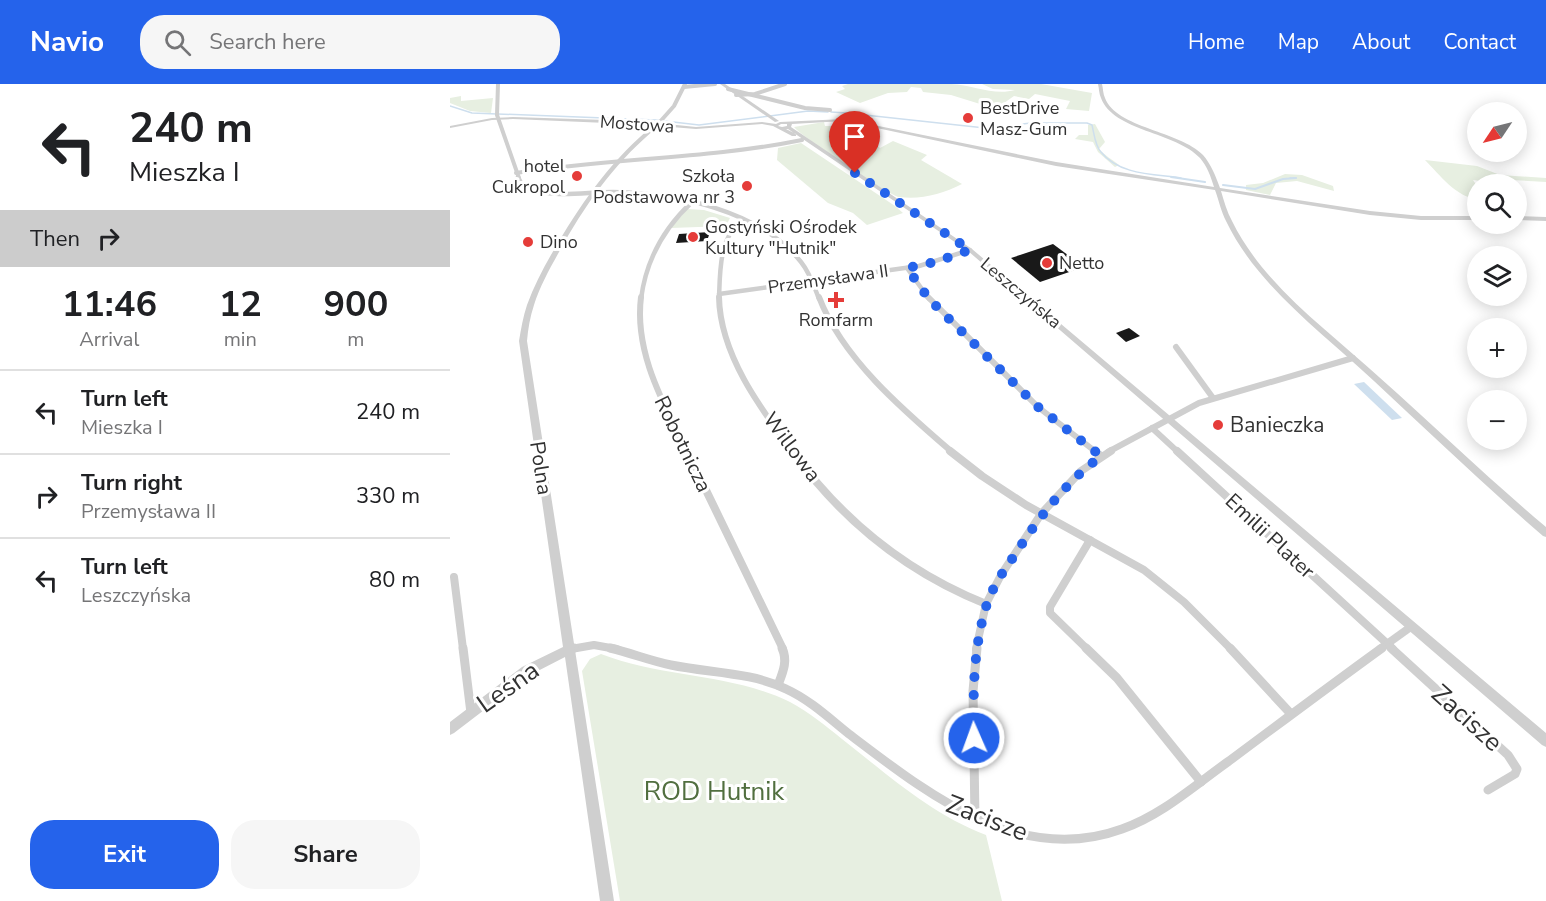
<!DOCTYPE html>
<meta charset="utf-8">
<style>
:root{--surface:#fff;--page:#f6f6f6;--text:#202124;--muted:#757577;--line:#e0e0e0;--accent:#2563eb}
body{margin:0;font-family:"Nunito Sans",sans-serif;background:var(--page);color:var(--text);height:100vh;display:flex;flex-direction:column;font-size:22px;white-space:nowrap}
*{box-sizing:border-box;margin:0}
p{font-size:20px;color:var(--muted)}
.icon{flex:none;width:33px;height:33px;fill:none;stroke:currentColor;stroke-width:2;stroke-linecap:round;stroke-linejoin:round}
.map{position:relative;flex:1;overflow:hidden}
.side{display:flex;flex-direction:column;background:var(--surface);width:450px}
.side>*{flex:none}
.top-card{background:#fff;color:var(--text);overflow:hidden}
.needle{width:39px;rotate:235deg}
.fabs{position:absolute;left:1017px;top:18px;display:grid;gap:12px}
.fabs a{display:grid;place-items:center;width:60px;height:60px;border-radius:50%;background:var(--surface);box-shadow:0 3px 15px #0003;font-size:30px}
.pin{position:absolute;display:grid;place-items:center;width:51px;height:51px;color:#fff;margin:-62px -26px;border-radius:50% 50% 50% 0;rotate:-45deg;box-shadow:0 0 6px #0007}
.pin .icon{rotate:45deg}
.me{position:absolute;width:66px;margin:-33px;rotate:358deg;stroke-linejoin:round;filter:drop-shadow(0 0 4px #0008)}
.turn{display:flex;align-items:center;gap:21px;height:126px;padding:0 30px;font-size:27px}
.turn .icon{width:78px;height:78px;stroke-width:2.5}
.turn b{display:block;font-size:42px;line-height:51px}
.then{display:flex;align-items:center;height:57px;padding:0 30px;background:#0003;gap:12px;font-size:22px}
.eta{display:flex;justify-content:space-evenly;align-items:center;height:102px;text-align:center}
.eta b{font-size:36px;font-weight:700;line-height:42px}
.button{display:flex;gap:12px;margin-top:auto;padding:12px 30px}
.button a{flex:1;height:69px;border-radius:24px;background:var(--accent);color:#fff;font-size:24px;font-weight:700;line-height:69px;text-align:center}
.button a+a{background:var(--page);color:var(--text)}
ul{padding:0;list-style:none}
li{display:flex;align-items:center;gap:18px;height:84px;padding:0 30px;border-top:2px solid var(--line)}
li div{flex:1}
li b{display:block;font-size:22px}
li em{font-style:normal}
header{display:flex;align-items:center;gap:36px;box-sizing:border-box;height:84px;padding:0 30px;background:var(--accent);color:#fff}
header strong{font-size:28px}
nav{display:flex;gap:33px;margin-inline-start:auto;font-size:21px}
.search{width:420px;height:54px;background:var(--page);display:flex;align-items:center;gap:15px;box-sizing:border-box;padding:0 21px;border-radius:24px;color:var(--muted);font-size:22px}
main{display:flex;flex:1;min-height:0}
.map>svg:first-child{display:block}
.green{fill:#e7efe1}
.water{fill:#cedfee}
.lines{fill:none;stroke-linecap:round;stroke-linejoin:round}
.stream-far1{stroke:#cedfee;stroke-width:1.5}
.stream{stroke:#cedfee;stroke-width:2}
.building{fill:#191919}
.minor-far4{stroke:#cfcfcf;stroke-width:4}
.minor-far3{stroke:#cfcfcf;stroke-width:4.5}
.minor-far2{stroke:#cfcfcf;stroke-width:6}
.minor-far1{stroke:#cfcfcf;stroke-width:8}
.minor{stroke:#cfcfcf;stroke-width:9}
.tertiary{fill:#cfcfcf;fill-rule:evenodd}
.route{stroke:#2563eb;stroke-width:10;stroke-dasharray:0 18}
.poi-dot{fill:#e53c39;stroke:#fff;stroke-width:2}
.labels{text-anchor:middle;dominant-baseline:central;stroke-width:6;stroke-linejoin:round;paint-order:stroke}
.far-poi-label{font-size:18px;fill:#323232;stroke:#fff;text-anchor:start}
.far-street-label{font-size:18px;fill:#323232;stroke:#fff}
.poi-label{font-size:21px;fill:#323232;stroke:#fff;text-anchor:start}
.street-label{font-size:21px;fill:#323232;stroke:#fff}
.near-street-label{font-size:26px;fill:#323232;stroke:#fff}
.near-park-label{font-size:26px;fill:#516f3f;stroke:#fff}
</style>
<header>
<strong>Navio</strong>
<div class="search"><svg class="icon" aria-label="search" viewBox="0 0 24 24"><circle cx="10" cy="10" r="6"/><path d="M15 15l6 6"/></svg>Search here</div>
<nav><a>Home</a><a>Map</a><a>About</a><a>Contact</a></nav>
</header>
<main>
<section class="side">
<div class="top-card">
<div class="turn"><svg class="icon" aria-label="left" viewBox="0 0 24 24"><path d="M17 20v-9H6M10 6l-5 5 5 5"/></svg><div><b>240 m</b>Mieszka I</div></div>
<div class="then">Then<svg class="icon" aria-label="right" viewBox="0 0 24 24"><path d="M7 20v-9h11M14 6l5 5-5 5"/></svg></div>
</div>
<div class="eta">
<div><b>11:46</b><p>Arrival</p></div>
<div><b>12</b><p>min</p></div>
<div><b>900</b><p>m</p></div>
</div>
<ul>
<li><svg class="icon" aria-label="left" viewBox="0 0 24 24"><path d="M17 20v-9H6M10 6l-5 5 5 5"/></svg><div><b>Turn left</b><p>Mieszka I</p></div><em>240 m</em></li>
<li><svg class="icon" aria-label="right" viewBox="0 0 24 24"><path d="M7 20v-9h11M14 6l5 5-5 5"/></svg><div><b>Turn right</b><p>Przemysława II</p></div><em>330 m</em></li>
<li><svg class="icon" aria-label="left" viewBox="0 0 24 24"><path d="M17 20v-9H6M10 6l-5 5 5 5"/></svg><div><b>Turn left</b><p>Leszczyńska</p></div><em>80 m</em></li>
</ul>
<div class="button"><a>Exit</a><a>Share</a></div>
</section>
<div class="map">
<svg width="1096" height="817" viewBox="0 0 1096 817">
<rect width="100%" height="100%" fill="#fff"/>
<g class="green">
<path d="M398,0C433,0 467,0 501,0C523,1 544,12 565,6L543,5L532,0H591L642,9L639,27L616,25L620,17L585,10L579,15L564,12L554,19L569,23L543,24L501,11L473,8L471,4L461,3L457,8L438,9L410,19L386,8L395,5L392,2Z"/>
<polygon points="11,12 11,17 43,14 41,29 20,27 0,19 0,14"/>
<path d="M374,38L375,42H388L383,48L401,59L416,55L430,64L443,57L477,71L471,76L512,100C492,110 471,116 449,113C438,111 352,53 344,43Z"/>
<path d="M645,40L655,58L649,65C655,72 662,75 669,81L665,83L648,68L643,58L625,55L629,51H638V41Z"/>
<polygon points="351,59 445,122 453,129 417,141 403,129 378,119 327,76 328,64"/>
<path d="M975,76L1027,82L1050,91L1096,94V98L1061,96L1046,99L1023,96L1027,102V115C1006,113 990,91 975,76Z"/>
<polygon points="835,90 852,91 883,102 884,107 847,97 826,99 820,111 796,106 796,101 813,99"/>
<polygon points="237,125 254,126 280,134 276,142 221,144"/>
<path d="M151,570C212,594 281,589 340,618C359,628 376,642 392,655C438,691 481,730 536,751L552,817H170L132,587L140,575Z"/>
</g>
<polygon class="water" points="914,298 952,334 942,336 904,300"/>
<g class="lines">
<g class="stream-far1">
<polyline points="0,22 22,29 206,36 249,41 358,27 378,28"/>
<polyline points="381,28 412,30"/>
<path d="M415,31L535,44L581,39H637L642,41C644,49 645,62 651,68C669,91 704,90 731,94"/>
<polyline points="840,94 846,94"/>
</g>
<g class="stream">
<polyline points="721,93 755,98"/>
<polyline points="773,101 805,105 833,95 846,94"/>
</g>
</g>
<g class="building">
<polygon points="260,148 257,157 226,159 229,150"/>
<polygon points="603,160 634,183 590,198 561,174"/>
<polygon points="679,244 690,252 676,258 666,249"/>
</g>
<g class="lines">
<g class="minor-far4">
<polyline points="48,0 47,31 69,94"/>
<polyline points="234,3 265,0"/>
<polyline points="278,5 355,24 380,26"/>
<polyline points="286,11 305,10 335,0"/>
<polyline points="208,40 224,22 235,0"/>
<path d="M66,89C161,74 258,75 352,56"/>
</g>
<g class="minor-far3">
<path d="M68,93L73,103C102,115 133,108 163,108C226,109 309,126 351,178C360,189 364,202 369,215"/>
<polyline points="457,184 479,215"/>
<polyline points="269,210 469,182 520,166"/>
<path d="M191,215C196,176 214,144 242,118"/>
<path d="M269,215C270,187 269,154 292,135"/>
</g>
<g class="minor-far2">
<path d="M191,213C184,269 214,320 237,368"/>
<path d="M269,213C270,270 310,324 343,368"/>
<path d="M369,213C392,274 453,326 502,368"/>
<polyline points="478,213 588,323 646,368"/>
<polyline points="726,263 763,314"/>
<polyline points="702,344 728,368"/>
<polyline points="658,368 749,319 903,274"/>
</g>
<g class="minor-far1">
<polyline points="237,367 333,565"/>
<path d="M342,367C392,436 456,488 536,520"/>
<polyline points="500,367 532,392 576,421 694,486 734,518 781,565"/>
<polyline points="644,367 651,372"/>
<polyline points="727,367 943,565"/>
<polyline points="4,493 13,565"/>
<polyline points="121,565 144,561 166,565"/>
<polyline points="526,565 536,520 551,491 591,430 631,387 661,367"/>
<polyline points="637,565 600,529 600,523 640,456"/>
<polyline points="930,565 962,542"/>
</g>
<g class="minor">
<polyline points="13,564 21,629"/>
<path d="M160,564C181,569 201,577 221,581C260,589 301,588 336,605C360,616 379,634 399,650C477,709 568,783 672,745C712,731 745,701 779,677C830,639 881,601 932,564"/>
<polyline points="636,564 667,594 751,698"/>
<polyline points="780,564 841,630"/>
<polyline points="941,564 1058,671 1067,685 1065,690 1038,706"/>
<polyline points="119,566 124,564"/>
<path d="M328,601C333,588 338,577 332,564"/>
<polyline points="525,735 523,607 527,564"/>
</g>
<g class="tertiary">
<polygon points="270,0 275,0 329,37 325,38"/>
<path d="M648,0H652C653,4 653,10 655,14C666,44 730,47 753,71C761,80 766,93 770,104L920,127L971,132H1028V136H971L920,131L771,107C774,117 777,128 782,137C814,202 878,246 929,293C985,343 1039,395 1096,443V453L1093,452C1035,402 980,349 924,297C873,249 807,202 776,137C771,127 769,117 765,106L606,82L394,37L342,40L341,43L522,165L1096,649V663L1092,661L518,167L338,45H336L346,50V52H342L323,42L312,40L246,45L209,42C169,74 139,115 114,159C103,179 91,199 84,221C80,233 78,245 77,257L164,817H150L115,573L80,591L4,649L0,651V638L72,583L113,563L69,257C71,245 73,233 77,221C85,199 96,179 108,159C134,115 164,73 204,41L63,35L42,36L0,44V42L42,34L63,33L188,37L246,43L312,38L326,40L330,38L394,35L606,78L764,103C761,93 757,82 750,74C726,48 663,47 651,14C649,10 649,4 648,0ZM331,40H337V42L332,43L328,42Z"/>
<polygon points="1066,132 1096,133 1096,137 1066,136"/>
</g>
</g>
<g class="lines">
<path class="route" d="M405,89L520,166L485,178L457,184L479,215L588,323L651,372C613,401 588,435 562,475C552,489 541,506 536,523C523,566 523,610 524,654"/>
</g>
<g class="poi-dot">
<circle cx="518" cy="34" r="6"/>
<circle cx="127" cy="92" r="6"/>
<circle cx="297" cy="102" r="6"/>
<circle cx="243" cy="153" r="6"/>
<circle cx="78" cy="158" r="6"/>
<circle cx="597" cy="179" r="6"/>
<path d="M383 207h6v6h6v6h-6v6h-6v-6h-6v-6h6z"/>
<circle cx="768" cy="341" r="6"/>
</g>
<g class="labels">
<g class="far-poi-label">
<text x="530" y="24">BestDrive<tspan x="530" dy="21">Masz-Gum</tspan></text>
<text x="115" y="82" text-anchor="end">hotel<tspan x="115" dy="21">Cukropol</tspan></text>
<text x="285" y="92" text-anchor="end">Szkoła<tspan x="285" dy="21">Podstawowa nr 3</tspan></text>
<text x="255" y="143">Gostyński Ośrodek<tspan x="255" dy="21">Kultury "Hutnik"</tspan></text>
<text x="90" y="158">Dino</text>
<text x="609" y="179">Netto</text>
<text x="386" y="236" text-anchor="middle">Romfarm</text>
</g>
<g class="far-street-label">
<text transform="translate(187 40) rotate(4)">Mostowa</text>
<text transform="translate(378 195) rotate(-8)">Przemysława II</text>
<text transform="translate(571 209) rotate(40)">Leszczyńska</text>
</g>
<g class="poi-label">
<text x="780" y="341">Banieczka</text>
</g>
<g class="street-label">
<text transform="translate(233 360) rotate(64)">Robotnicza</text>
<text transform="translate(342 363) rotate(53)">Willowa</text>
<text transform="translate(91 384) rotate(81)">Polna</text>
<text transform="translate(820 452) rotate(43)">Emilii Plater</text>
</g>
<g class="near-street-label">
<text transform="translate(58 603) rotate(-35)">Leśna</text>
<text transform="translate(1017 634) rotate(42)">Zacisze</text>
<text transform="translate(537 734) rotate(21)">Zacisze</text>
</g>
<g class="near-park-label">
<text x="264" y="707">ROD Hutnik</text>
</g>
</g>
</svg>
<div class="fabs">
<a><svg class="needle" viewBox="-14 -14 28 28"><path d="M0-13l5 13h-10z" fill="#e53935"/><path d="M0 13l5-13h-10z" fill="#757577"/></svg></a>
<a><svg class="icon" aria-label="search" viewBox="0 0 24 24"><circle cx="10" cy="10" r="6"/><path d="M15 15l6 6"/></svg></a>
<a><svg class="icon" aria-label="layers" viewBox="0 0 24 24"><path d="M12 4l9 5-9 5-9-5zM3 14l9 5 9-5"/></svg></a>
<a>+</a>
<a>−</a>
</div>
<div class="pin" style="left:405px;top:89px;background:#d93025"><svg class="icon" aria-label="arrive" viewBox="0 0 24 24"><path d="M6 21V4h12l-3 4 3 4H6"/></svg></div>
<svg class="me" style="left:524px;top:654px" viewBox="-20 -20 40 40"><circle r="17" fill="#2563eb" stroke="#fff" stroke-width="3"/><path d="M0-11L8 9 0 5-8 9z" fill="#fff"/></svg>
</div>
</main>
